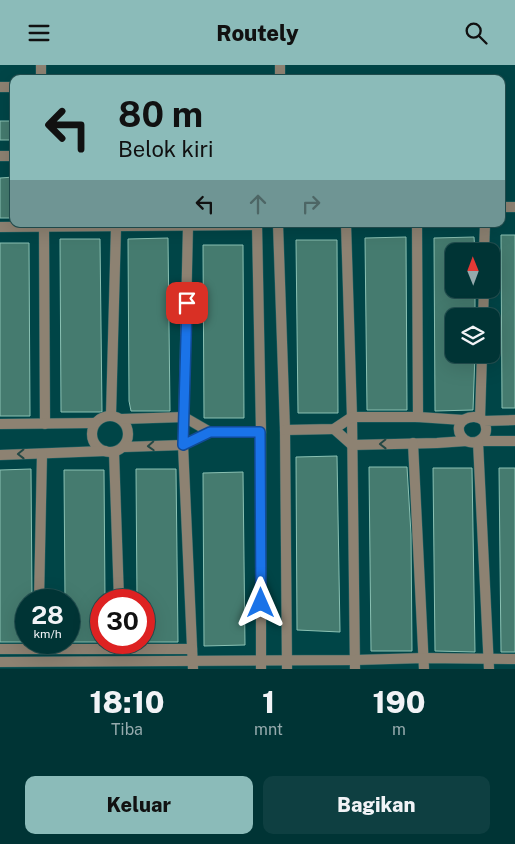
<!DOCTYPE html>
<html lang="id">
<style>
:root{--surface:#003435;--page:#0e3f41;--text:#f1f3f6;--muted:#95aaad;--line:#224f50;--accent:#8bbbb9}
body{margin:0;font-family:"Public Sans",sans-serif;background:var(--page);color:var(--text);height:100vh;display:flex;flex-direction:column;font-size:19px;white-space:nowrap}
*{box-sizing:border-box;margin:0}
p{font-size:16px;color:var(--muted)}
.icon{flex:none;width:28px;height:28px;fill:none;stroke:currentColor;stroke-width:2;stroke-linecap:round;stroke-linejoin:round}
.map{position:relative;height:604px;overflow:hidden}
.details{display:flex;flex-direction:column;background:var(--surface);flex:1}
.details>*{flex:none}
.hud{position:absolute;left:10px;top:10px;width:495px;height:152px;border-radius:10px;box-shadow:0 5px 20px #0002,0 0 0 1px var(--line);background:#8bbbb9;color:#111;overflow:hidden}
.needle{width:32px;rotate:359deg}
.controls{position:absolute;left:445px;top:178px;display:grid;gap:10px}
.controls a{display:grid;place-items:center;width:55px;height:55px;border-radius:10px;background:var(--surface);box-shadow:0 5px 20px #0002,0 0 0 1px var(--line);font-size:25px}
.speed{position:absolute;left:15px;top:524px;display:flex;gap:10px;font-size:25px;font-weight:700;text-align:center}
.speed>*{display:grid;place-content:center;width:65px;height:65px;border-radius:50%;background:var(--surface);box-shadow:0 5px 20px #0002,0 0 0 1px var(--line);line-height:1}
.speed small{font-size:12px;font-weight:400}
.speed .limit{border:8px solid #d22;background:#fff;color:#111}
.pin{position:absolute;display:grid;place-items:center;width:42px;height:42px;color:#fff;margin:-21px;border-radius:10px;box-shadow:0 2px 8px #0006}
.me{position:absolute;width:55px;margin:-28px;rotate:0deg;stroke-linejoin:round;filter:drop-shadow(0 0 4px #0008)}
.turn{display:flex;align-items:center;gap:18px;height:105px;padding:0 25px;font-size:22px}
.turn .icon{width:65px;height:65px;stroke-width:2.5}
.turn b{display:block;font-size:35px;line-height:42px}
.lanes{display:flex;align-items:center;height:48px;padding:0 25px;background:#0003;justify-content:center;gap:25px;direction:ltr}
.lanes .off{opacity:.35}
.eta{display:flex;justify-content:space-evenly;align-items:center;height:85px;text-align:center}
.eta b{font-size:30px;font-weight:800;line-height:35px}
.cta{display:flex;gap:10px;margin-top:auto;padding:10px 25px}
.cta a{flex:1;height:58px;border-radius:10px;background:var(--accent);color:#111;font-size:20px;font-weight:800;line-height:58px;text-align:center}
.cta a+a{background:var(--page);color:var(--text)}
header{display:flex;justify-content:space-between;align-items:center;height:65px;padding:0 25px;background:var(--accent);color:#111;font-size:22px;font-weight:800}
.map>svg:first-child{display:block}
.building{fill:#457b6f;stroke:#8ac1b3}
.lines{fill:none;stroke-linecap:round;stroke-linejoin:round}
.street-casing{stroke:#276466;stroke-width:11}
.street{stroke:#8d8272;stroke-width:10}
.oneway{stroke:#234845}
.route-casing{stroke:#114b97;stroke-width:12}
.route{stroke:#1a73e8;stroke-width:9}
</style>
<header><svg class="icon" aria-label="menu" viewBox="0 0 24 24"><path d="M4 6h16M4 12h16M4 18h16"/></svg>Routely<svg class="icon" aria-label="search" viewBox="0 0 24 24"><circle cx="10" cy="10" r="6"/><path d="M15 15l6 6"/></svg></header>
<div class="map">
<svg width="515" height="604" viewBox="0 0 515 604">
<rect width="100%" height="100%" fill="#004547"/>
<g class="building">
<rect x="0" y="56" width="14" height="19"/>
<polygon points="14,112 14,153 0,153 0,113"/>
<polygon points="501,170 515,170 515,343 502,343"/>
<polygon points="406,172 407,345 367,345 365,173"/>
<polygon points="474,172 475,186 454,186 454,224 475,224 475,251 454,251 454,289 475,289 473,345 435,346 434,173"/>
<polygon points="168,173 170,346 131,346 129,336 128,174"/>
<polygon points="60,174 100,174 102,347 61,347"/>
<polygon points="296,175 337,175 338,348 298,348"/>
<polygon points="0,178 29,178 30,351 0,351"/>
<polygon points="203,180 243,180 244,353 204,353"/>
<polygon points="337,391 340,567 297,565 296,392"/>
<polygon points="369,402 407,402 411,469 412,586 371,586"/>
<polygon points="433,403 472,403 475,587 435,586"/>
<polygon points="499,403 515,403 515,587 501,587"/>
<polygon points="31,404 32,535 26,535 26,577 0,577 0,405"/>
<polygon points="136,404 176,404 178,577 144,577 144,535 137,535"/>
<polygon points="64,405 104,405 105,535 101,535 101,577 69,577 69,535 65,535"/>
<polygon points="243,407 245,580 204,581 203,408"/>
</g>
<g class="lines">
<g class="street-casing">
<g id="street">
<polyline points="41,14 41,0"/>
<polyline points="280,14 280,0"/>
<polyline points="0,22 14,22"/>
<polyline points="0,91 14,91"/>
<polyline points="501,142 515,142"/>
<polyline points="44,159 45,359"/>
<polyline points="257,159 261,367 261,604"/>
<polyline points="278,159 285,365 287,604"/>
<polyline points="346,159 352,352 355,604"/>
<polyline points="417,159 418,352"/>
<polyline points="188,161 183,380 193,604"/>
<polyline points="0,162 257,160"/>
<polyline points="484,186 485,159"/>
<polyline points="483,251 484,224"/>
<polyline points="111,350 116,162"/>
<circle cx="110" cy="369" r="18"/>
<polyline points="480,353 482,289"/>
<polyline points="122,354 184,352 210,367"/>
<path d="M484,356C493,374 470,385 461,371C452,356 473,346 484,356L515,355"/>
<polyline points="0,359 95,358"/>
<polyline points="334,364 352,380 437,378 466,376"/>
<polyline points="285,365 334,364 352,352 418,352 463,355"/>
<polyline points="480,376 515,376"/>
<polyline points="478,377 489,604"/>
<polyline points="413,378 424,604"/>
<polyline points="124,382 183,380 210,367 261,367"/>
<polyline points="114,387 119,535"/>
<polyline points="0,390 105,386"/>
<polyline points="39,535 42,389"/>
<polyline points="0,584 192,584"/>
<polyline points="0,597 355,595 424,593 515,594"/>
</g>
</g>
<use href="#street" class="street"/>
</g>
<defs><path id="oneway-chevron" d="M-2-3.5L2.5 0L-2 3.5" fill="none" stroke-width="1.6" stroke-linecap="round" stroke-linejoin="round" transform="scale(1.25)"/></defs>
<g class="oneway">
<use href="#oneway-chevron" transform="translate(383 379) rotate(179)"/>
<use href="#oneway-chevron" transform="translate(151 381) rotate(177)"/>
<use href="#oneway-chevron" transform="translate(21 389) rotate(179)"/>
</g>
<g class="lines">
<g class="route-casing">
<polyline id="route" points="187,238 183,380 210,367 260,367 261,538"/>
</g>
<use href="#route" class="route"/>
</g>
</svg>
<div class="controls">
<a><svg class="needle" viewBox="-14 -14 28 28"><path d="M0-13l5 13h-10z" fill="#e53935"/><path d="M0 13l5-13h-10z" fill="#95aaad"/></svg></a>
<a><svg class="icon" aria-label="layers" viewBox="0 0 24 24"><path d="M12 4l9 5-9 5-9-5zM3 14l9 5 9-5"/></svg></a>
</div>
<div class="speed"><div>28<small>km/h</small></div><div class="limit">30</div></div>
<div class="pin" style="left:187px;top:238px;background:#d93025"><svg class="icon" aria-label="arrive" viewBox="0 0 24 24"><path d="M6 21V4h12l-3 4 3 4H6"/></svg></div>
<svg class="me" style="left:261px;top:538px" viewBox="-20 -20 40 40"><path d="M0-17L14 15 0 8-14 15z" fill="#1a73e8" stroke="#fff" stroke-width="4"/></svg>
<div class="hud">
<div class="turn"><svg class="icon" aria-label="left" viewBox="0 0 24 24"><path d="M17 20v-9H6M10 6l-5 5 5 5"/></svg><div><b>80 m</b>Belok kiri</div></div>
<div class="lanes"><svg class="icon" aria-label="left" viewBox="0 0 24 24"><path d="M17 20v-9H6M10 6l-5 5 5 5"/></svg><svg class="icon off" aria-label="ahead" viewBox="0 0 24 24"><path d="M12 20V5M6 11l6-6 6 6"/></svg><svg class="icon off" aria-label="right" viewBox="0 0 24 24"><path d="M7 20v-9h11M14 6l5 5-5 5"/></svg></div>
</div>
</div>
<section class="details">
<div class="eta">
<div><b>18:10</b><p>Tiba</p></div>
<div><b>1</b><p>mnt</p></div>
<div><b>190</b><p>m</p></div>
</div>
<div class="cta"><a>Keluar</a><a>Bagikan</a></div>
</section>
